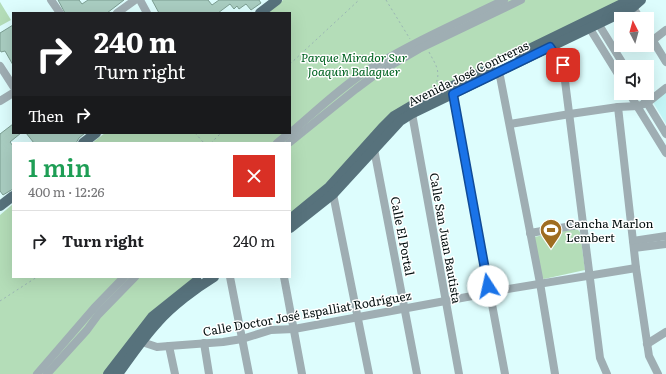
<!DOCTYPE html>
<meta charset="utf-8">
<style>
:root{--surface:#fff;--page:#f2f2f2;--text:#202124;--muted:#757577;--line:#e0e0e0}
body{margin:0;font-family:Literata,serif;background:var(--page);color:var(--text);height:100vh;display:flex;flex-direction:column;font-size:15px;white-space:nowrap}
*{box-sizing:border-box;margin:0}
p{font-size:13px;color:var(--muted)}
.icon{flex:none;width:22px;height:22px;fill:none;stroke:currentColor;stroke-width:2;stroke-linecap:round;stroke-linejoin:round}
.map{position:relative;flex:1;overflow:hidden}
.details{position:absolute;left:12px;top:142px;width:279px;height:136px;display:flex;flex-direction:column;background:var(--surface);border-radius:0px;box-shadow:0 4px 16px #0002}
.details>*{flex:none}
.top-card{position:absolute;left:12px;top:12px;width:279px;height:122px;border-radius:0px;box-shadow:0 4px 16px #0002;background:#202124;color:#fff;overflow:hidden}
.needle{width:26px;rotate:354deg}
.tools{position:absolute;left:614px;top:12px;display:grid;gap:8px}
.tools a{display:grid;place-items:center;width:40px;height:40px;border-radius:0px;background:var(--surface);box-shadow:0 4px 16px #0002;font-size:20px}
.pin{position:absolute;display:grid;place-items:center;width:34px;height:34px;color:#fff;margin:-17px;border-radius:8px;box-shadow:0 2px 6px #0006}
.me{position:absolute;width:44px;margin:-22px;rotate:350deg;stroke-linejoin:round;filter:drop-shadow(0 0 3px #0008)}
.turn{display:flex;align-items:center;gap:14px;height:84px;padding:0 16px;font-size:18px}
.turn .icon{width:52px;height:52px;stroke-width:2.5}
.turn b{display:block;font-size:28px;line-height:34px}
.then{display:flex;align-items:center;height:38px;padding:0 16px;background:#0003;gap:8px;font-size:15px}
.round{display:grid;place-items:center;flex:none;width:42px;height:42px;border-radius:0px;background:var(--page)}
.summary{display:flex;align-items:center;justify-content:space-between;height:68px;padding:0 16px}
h1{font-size:24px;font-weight:600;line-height:30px;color:#1e9e55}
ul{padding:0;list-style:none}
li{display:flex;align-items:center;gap:12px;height:60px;padding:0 16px;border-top:1px solid var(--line)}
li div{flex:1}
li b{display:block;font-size:15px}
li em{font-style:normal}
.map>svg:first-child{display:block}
.built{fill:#c3f5f6}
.green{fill:#b4ddb8}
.building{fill:#a9cdc1;stroke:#7c9e92}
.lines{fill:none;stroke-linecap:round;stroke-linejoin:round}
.path{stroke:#9ab4b4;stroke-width:1;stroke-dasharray:2 3;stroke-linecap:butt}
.minor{stroke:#9faeb3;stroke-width:8}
.major{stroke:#57727c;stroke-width:10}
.route-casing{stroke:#114b97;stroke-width:10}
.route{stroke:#1a73e8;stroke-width:7}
.labels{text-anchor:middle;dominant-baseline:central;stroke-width:3;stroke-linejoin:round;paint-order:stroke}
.park-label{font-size:12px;font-style:italic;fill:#006321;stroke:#fff}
.street-label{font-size:12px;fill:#020e0e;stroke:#fff}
.poi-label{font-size:12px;fill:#020e0e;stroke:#fff;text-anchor:start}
</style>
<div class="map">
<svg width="666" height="374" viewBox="0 0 666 374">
<rect width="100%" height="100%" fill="#ddfdfd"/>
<polygon class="built" points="666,93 666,124 653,102"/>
<g class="green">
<polygon points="283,0 625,0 405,106 344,167 290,216 290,143 92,143 105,133 290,133 290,13 265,13"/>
<polygon points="0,2 11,20 0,26"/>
<polygon points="13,204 13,277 197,277 105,374 0,374 0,215"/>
<polygon points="575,229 578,230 580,232 585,270 544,279 542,278 534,237"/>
</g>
<g class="building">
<polygon points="58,0 79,0 82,4 88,0 124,0 107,13 65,13"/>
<polygon points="152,0 208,0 212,5 219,0 259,0 261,3 251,10 246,4 239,9 237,6 234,9 230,4 218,13 159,13"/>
<polygon points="13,25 13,65 5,51 1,52 0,50 0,33"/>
<polygon points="13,124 13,133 21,133 10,142 13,146 13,189 3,195 0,191 0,134"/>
<polygon points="26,133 85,133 79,138 76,143 34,143"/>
</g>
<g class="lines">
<g class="path">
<polyline points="386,0 410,39"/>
<path d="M429,52C435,64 441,70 436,84"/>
<polyline points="290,64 359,0"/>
<polyline points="195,133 204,143"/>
<polyline points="211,143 221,133"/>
<polyline points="0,301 37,277"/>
</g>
<g class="minor">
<polyline points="51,0 60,13"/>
<polyline points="140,0 147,13"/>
<polyline points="633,7 640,19"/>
<polyline points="117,13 135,0"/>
<polyline points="596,20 625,67"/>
<polyline points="587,24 621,79"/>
<polyline points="647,31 666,62"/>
<polyline points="653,40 666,30"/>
<path d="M550,47C555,57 562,60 564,73L600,358L607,374"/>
<polyline points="0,66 13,86"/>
<polyline points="499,71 540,283 555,374"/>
<polyline points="452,90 488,286"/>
<polyline points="629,93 666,153"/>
<polyline points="641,93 666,134"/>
<polyline points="0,101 13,93"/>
<polyline points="618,107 636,268 649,356 658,374"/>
<polyline points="411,108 459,374"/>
<polyline points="510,124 570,114 618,107 638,106 647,103 666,88"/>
<path d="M290,133C316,111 342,86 371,68C413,42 459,22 504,0"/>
<polyline points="277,143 289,133"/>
<polyline points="289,143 356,89 376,74 419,49 521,0"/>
<polyline points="374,149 417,374"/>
<polyline points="331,189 333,194 369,374"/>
<polyline points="530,233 584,224"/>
<polyline points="633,241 666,236"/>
<polyline points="634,248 666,244"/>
<polyline points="230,277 249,374"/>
<polyline points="284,277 302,374"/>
<polyline points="496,291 636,268"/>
<polyline points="491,299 505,374"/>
<polyline points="138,339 142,342 157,347 169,346 223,342 242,339 271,330 294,329 483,294"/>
<polyline points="204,343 209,374"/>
<polyline points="647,344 666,332"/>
<polyline points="169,346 175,374"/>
<polyline points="37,374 94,308 124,277"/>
<polyline points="47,374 87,330 98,315 135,277"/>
</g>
<g class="major">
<polyline points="260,13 277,0"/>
<polyline points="519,54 630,0"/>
<polyline points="83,143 96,133"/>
<polyline points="0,206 13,196"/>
<polyline points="290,219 329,187 382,128 394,116 411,106 490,68"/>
<polyline points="290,228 333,194 400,121 411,114 633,7 641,0"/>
<polyline points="108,374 152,317 197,281"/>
<path d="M118,374C131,356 143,338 158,322C172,306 196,288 214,277"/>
</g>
</g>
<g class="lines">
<g class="route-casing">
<path id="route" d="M488,286L453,94L550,47C554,54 559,58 563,65"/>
</g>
<use href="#route" class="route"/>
</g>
<defs>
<g id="stadium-pin" transform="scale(1.15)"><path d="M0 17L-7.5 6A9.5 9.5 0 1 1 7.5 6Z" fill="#9e6c21" stroke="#fff"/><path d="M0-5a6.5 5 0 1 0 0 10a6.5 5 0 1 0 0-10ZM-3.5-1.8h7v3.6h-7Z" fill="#fff"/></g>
</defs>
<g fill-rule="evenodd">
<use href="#stadium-pin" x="551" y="230"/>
</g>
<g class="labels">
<g class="park-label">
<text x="354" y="57">Parque Mirador Sur<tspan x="354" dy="14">Joaquín Balaguer</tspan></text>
</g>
<g class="street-label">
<text transform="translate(468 73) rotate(-26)">Avenida José Contreras</text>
<text transform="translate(403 236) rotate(79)">Calle El Portal</text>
<text transform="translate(446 238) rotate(80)">Calle San Juan Bautista</text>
<text transform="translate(307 313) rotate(-10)">Calle Doctor José Espalliat Rodríguez</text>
</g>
<g class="poi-label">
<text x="566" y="223">Cancha Marlon<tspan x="566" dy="14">Lembert</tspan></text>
</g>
</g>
</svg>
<div class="tools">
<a><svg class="needle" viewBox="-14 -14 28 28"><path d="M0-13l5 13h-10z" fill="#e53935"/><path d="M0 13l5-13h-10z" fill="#757577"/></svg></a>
<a><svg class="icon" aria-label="sound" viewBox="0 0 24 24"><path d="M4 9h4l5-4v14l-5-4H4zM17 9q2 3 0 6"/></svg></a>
</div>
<div class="pin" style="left:563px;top:65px;background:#d93025"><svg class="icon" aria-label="arrive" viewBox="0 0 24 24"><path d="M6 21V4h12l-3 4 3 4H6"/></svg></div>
<svg class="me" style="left:488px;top:286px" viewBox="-20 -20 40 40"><circle r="19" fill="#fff"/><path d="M0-13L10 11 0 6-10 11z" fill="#1a73e8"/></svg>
<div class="top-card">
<div class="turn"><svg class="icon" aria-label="right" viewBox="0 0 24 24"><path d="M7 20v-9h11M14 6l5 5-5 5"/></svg><div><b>240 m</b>Turn right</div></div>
<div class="then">Then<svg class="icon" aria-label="right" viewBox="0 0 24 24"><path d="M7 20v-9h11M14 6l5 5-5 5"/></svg></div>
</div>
<section class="details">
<div class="summary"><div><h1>1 min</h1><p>400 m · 12:26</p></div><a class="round" style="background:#d93025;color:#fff"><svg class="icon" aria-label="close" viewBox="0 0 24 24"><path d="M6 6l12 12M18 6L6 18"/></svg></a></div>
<ul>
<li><svg class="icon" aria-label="right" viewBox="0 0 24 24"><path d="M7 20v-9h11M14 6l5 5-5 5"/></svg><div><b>Turn right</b></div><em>240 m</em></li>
</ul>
</section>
</div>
